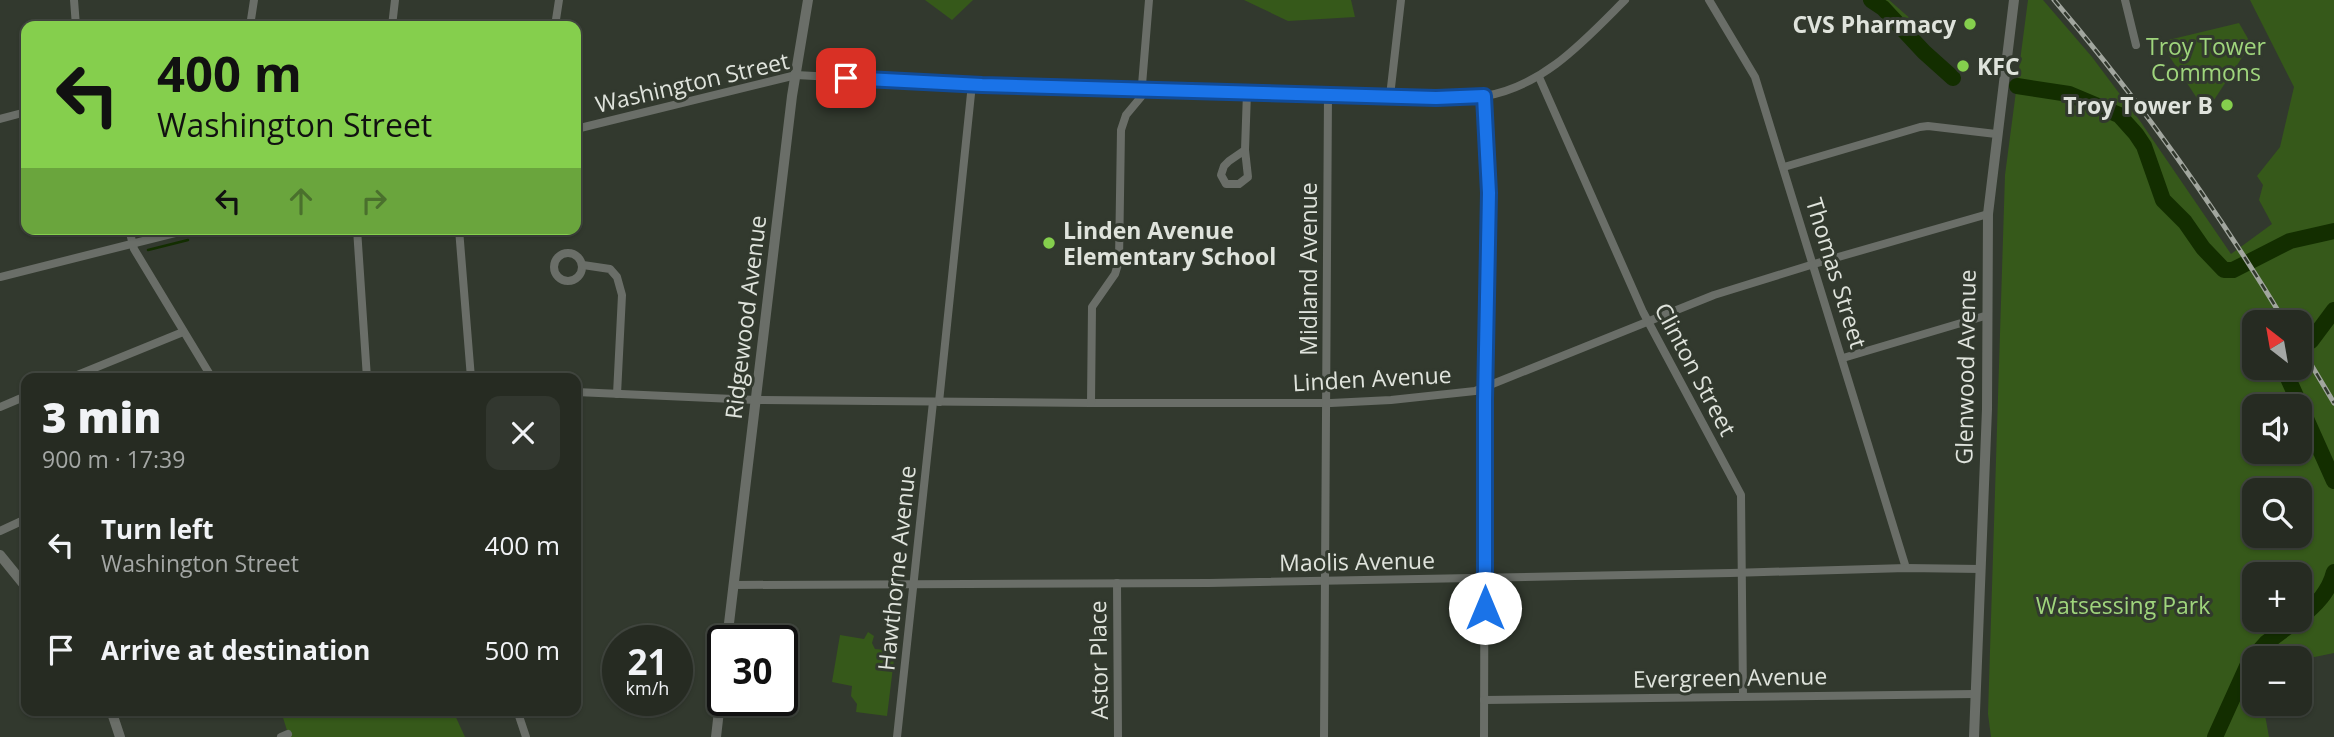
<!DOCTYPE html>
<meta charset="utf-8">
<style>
:root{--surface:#262b22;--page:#32372f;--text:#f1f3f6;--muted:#a4a7a5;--line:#424740}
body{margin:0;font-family:"Open Sans",sans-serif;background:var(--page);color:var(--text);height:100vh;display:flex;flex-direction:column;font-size:26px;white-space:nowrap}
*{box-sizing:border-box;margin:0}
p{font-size:23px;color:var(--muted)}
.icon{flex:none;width:38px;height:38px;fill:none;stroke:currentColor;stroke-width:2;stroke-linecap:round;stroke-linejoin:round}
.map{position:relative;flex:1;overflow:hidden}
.sheet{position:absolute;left:21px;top:373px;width:560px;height:343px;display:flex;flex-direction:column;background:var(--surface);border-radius:14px;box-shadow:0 2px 5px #0004,0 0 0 2px var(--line)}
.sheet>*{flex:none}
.hud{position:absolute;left:21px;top:21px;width:560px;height:214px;border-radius:14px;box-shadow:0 2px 5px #0004,0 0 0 2px var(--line);background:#85cf4d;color:#111;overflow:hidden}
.needle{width:46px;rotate:329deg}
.buttons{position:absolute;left:2242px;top:310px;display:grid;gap:14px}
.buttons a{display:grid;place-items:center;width:70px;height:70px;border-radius:14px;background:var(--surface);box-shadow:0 2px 5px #0004,0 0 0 2px var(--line);font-size:35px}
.speed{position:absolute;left:602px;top:625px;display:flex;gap:14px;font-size:35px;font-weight:700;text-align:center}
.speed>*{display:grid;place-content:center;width:91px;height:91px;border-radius:50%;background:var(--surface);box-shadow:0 2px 5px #0004,0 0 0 2px var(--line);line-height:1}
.speed small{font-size:18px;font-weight:400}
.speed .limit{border:4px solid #111;border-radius:10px;background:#fff;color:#111}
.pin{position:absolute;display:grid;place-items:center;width:60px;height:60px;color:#fff;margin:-30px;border-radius:14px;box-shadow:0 4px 10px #0006}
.me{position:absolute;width:77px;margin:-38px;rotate:0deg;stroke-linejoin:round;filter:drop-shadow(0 0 5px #0008)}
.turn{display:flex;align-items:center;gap:24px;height:147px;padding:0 21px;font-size:32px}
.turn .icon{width:91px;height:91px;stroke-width:2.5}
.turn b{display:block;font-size:49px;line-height:60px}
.lanes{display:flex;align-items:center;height:66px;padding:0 21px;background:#0003;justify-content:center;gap:35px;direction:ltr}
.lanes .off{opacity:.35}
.round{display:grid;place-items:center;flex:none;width:74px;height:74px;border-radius:14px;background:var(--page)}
.headline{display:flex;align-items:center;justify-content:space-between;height:119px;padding:0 21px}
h1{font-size:42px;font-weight:800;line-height:52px}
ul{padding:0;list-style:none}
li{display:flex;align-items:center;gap:21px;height:105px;padding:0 21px}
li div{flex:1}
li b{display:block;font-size:26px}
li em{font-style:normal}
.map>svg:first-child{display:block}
.green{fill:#36591a;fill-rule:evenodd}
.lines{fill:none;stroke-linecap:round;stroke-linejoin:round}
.stream{stroke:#132e00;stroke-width:2.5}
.river{stroke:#132e00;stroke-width:16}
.minor{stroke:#6a6e68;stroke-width:8}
.tertiary{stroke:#6a6e68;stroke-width:10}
.rail-casing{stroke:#a1a69e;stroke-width:5}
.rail{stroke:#32392e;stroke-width:2.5;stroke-dasharray:8;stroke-linecap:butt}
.route-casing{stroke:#114b97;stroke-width:18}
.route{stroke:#1a73e8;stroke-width:12}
.poi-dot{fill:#85cf4d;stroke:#32392e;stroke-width:2.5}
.labels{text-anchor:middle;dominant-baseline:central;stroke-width:6;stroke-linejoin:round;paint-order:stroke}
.poi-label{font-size:23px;font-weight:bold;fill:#dfe3dc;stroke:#32392e;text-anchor:end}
.park-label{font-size:23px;fill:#9fd57c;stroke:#32392e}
.street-label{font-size:23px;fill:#dfe3dc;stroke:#32392e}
</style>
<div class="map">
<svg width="2334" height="737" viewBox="0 0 2334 737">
<rect width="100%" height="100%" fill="#32392e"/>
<g class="green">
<polygon points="925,0 973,0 952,20"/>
<polygon points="1244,0 1351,0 1355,17 1288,21"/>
<polygon points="1864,0 1889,0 1913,21 1913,33 1927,60"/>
<path d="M2028,0H2043L2092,57L2140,121L2231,254L2272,224L2259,200L2263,185L2257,176L2280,147L2294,87L2250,0H2334V653L2300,660V658H2254V704H2263L2269,737H1991L1988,714L2005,175ZM2300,322V368H2254V322ZM2254,406H2300V452H2254ZM2300,490V536H2254V490ZM2300,574V620H2254V574Z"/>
<polygon points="2239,23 2251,44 2206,112 2160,42"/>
<polygon points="868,632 874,636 872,643 875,649 895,651 887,716 856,712 857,704 851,696 852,686 832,682 840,635 864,639"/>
<polygon points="281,711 453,711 465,737 289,737"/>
</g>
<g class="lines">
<g class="stream">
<polyline points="110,229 111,235"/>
<polyline points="148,250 188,240"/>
</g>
<g class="river">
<polyline points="1871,0 1883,8 1924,52 1953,78"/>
<polyline points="2017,86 2069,94 2119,115 2136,134 2144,146 2163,200 2185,222 2203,248 2224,270 2233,270 2290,241 2334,231"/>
<polyline points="2311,341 2334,310"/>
<polyline points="2289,368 2287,376 2334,481"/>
<path d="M2300,618C2316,605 2329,592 2334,572"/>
<polyline points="2215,737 2249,662 2266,643 2297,620"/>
</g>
<g class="minor">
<polyline points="74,0 76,26"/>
<polyline points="1709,0 1755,77 1906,568"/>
<polyline points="2125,0 2136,45"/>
<polyline points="250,26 254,0"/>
<polyline points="392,26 395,0"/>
<polyline points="555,26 559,0"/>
<polyline points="1539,77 1643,312 1741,495 1743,696"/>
<polyline points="1390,96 1401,0"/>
<polyline points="1484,96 1489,193 1485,386 1484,737"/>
<polyline points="0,119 26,112"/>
<path d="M576,129L796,75L982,85L1436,98C1452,98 1469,99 1485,96C1544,86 1584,41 1625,0"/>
<polyline points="1245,150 1248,177 1239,184 1226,184 1221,175 1224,166 1229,161 1245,150 1247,92"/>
<polyline points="1784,167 1920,127 1928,126 1996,134"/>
<polyline points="129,229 134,249 212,378"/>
<polyline points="357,229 367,378"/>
<polyline points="459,229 471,378"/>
<circle cx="568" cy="267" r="14"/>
<polyline points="583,265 610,269 617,277 622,295 617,394"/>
<polyline points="0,277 191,229"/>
<polyline points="1843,358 1988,315"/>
<polyline points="70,378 183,332"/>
<polyline points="576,392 756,400 1091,403 1331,403 1391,400 1475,391 1714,295 1814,264 1988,214"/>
<polyline points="939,402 972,84"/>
<polyline points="1091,403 1092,307 1115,274 1119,261 1121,130 1126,115 1141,97 1149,0"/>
<polyline points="0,407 26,396"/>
<polyline points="0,531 26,519"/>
<polyline points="1117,583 1118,737"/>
<polyline points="733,585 1209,583 1731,573 1906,568 1981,569"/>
<polyline points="1484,700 1975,694"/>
<polyline points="517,710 526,737"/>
<polyline points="281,737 288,734"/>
<polyline points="897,737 933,402"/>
<polyline points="1324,737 1328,94"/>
</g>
<g class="tertiary">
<polyline points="0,555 26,587"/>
<polyline points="727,640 792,96 808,0"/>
<polyline points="111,710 120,737"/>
<polyline points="716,737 723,676"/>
<polyline points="1974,737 1987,409 1988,214 2014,0"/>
</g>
<g class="rail-casing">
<g id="rail">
<path d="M2054,0C2140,101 2216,208 2285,322"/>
<polyline points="2300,346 2334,403"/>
</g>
</g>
<use href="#rail" class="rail"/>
</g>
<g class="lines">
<g class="route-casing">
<polyline id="route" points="846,78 982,85 1436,98 1484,96 1489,193 1485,401 1485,608"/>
</g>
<use href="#route" class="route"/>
</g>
<g class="poi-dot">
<circle cx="1970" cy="24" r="7"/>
<circle cx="1963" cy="66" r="7"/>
<circle cx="2227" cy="105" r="7"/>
<circle cx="1049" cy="243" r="7"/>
</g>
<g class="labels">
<g class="poi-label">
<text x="1956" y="24">CVS Pharmacy</text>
<text x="1977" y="66" text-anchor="start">KFC</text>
<text x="2213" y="105">Troy Tower B</text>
<text x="1063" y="230" text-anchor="start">Linden Avenue<tspan x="1063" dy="26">Elementary School</tspan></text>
</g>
<g class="park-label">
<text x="2206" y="46">Troy Tower<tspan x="2206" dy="26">Commons</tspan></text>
<text x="2123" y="605">Watsessing Park</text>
</g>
<g class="street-label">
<text transform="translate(692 82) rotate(-13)">Washington Street</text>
<text transform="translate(1308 269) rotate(-90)">Midland Avenue</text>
<text transform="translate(1837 273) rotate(73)">Thomas Street</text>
<text transform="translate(745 317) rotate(-83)">Ridgewood Avenue</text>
<text transform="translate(1965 367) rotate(-89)">Glenwood Avenue</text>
<text transform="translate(1696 369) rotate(62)">Clinton Street</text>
<text transform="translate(1372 378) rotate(-3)">Linden Avenue</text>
<text transform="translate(1357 561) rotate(-1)">Maolis Avenue</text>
<text transform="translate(896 568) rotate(-84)">Hawthorne Avenue</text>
<text transform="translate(1098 660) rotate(-91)">Astor Place</text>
<text transform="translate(1730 677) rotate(-1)">Evergreen Avenue</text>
</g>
</g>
</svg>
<div class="buttons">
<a><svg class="needle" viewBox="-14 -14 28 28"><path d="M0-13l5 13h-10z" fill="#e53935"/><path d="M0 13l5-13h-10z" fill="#a4a7a5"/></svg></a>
<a><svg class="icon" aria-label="sound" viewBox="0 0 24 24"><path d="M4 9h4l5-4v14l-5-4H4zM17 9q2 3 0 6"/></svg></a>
<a><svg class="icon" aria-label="search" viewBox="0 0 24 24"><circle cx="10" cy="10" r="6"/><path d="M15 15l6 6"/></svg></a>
<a>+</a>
<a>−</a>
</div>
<div class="speed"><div>21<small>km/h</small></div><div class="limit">30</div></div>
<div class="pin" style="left:846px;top:78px;background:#d93025"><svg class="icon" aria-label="arrive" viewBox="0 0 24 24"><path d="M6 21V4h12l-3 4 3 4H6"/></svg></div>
<svg class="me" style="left:1485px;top:608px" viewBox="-20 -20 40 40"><circle r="19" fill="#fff"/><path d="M0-13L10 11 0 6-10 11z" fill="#1a73e8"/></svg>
<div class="hud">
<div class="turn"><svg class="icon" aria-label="left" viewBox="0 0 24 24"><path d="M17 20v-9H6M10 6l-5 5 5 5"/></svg><div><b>400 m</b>Washington Street</div></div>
<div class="lanes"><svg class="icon" aria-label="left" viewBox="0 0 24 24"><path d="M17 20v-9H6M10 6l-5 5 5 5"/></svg><svg class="icon off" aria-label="ahead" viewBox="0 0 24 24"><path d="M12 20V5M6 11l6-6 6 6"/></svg><svg class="icon off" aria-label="right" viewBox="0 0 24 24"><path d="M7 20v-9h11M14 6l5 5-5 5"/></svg></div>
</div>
<section class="sheet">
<div class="headline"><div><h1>3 min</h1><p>900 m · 17:39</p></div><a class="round"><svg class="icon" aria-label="close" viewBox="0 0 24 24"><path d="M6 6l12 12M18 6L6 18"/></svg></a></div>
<ul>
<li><svg class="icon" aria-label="left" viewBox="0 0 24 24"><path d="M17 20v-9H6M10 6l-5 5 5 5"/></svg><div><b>Turn left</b><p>Washington Street</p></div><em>400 m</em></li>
<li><svg class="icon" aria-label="arrive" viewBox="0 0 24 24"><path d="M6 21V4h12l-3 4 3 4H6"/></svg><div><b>Arrive at destination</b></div><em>500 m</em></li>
</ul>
</section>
</div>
